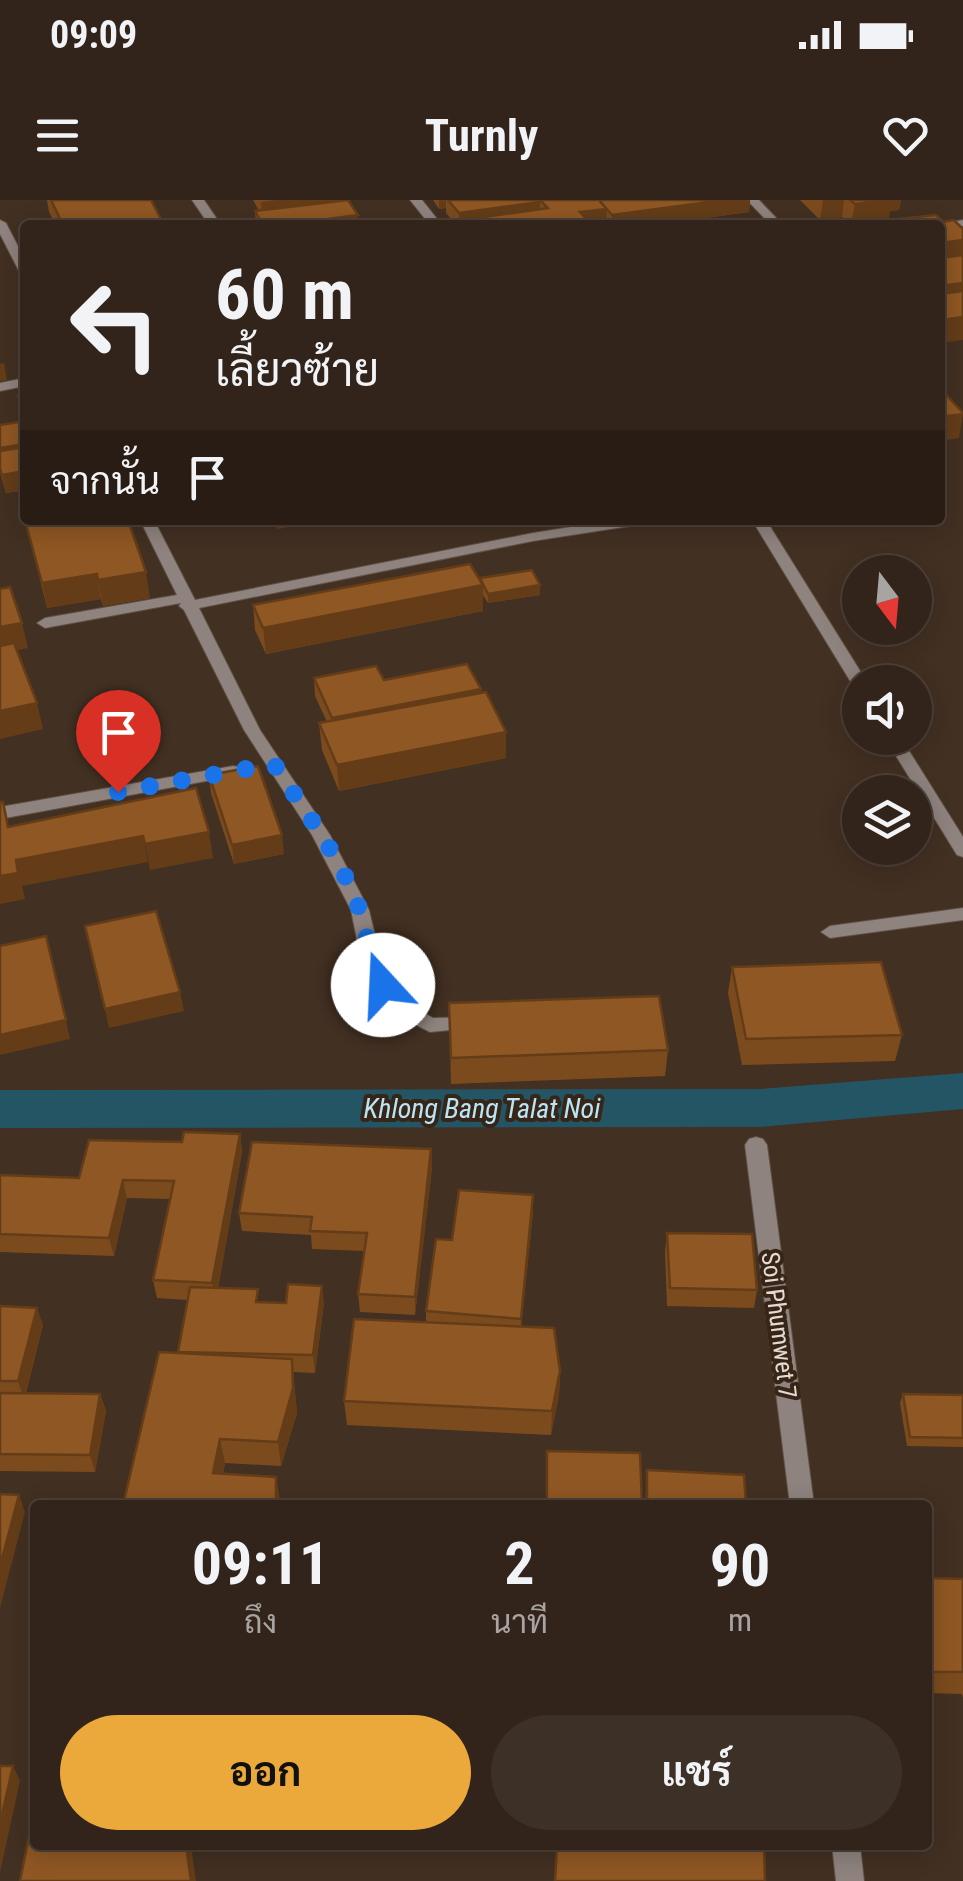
<!DOCTYPE html>
<html lang="th">
<meta charset="utf-8">
<style>
:root{--surface:#32241a;--page:#3d3027;--text:#f1f3f6;--muted:#a8a4a2;--line:#4d4139;--accent:#eca93b}
body{margin:0;font-family:"Roboto Condensed",Sarabun,sans-serif;background:var(--page);color:var(--text);height:100vh;display:flex;flex-direction:column;font-size:38px;white-space:nowrap}
*{box-sizing:border-box;margin:0}
p{font-size:32px;color:var(--muted)}
.icon{flex:none;width:55px;height:55px;fill:none;stroke:currentColor;stroke-width:2;stroke-linecap:round;stroke-linejoin:round}
.map{position:relative;flex:1;overflow:hidden}
.details{position:absolute;left:30px;top:1300px;width:902px;height:350px;display:flex;flex-direction:column;background:var(--surface);border-radius:10px;box-shadow:0 5px 25px #0003,0 0 0 2px var(--line)}
.details>*{flex:none}
.top-card{position:absolute;left:20px;top:20px;width:925px;height:305px;border-radius:10px;box-shadow:0 5px 25px #0003,0 0 0 2px var(--line);background:#32241a;color:var(--text);overflow:hidden}
.needle{width:65px;rotate:164deg}
.tools{position:absolute;left:842px;top:355px;display:grid;gap:20px}
.tools a{display:grid;place-items:center;width:90px;height:90px;border-radius:50%;background:var(--surface);box-shadow:0 5px 25px #0003,0 0 0 2px var(--line);font-size:50px}
.pin{position:absolute;display:grid;place-items:center;width:85px;height:85px;color:#fff;margin:-102px -42px;border-radius:50% 50% 50% 0;rotate:-45deg;box-shadow:0 0 10px #0007}
.pin .icon{rotate:45deg}
.me{position:absolute;width:110px;margin:-55px;rotate:340deg;stroke-linejoin:round;filter:drop-shadow(0 0 8px #0008)}
.turn{display:flex;align-items:center;gap:35px;height:210px;padding:0 30px;font-size:45px}
.turn .icon{width:130px;height:130px;stroke-width:2.5}
.turn b{display:block;font-size:70px;line-height:85px}
.then{display:flex;align-items:center;height:95px;padding:0 30px;background:#0003;gap:20px;font-size:38px}
.eta{display:flex;justify-content:space-evenly;align-items:center;height:170px;text-align:center}
.eta b{font-size:60px;font-weight:700;line-height:70px}
.button{display:flex;gap:20px;margin-top:auto;padding:20px 30px}
.button a{flex:1;height:115px;border-radius:60px;background:var(--accent);color:#111;font-size:40px;font-weight:700;line-height:115px;text-align:center}
.button a+a{background:var(--page);color:var(--text)}
.status{display:flex;justify-content:space-between;align-items:center;height:70px;padding:0 50px;background:var(--surface);direction:ltr}
.status svg{height:28px;fill:currentColor}
header{display:flex;justify-content:space-between;align-items:center;height:130px;padding:0 30px;background:var(--surface);font-size:45px;font-weight:700}
.map>svg:first-child{display:block}
.lines{fill:none;stroke-linecap:round;stroke-linejoin:round}
.canal{fill:#235565;fill-rule:evenodd}
.lane-casing{stroke:#5f4f42;stroke-width:2}
.street-casing{stroke:#5f4f42;stroke-width:2}
.lane{fill:#8e837e;fill-rule:evenodd}
.street{fill:#8e837e;fill-rule:evenodd}
.wall{fill:#7b4b1e}
.shaded-wall{fill:#643d18}
.building{fill:#8f5723;stroke:#643d18;stroke-width:2.5}
.route{stroke:#1a73e8;stroke-width:18;stroke-dasharray:0 32.4}
.labels{text-anchor:middle;dominant-baseline:central;stroke-width:8;stroke-linejoin:round;paint-order:stroke}
.street-label{font-size:25px;fill:#e5dad1;stroke:#372618}
.water-label{font-size:28px;font-style:italic;fill:#b9e5f6;stroke:#372618}
</style>
<div class="status"><b>09:09</b><svg viewBox="0 0 49 12"><path d="M0 12V9h3v3zM5 12V6h3v6zM10 12V3h3v9zM15 12V0h3v12zM26 1h20v11H26zM47 4h2v5h-2z"/></svg></div>
<header><svg class="icon" aria-label="menu" viewBox="0 0 24 24"><path d="M4 6h16M4 12h16M4 18h16"/></svg>Turnly<svg class="icon" aria-label="heart" viewBox="0 0 24 24"><path d="M12 20l-8-8c-3-5 5-10 8-4 3-6 11-1 8 4z"/></svg></header>
<div class="map">
<svg width="963" height="1681" viewBox="0 0 963 1681">
<rect width="100%" height="100%" fill="#423022"/>
<g class="lines">
<polygon class="canal" points="963,873 963,909 760,927 0,928 0,890 760,889"/>
<g class="lane-casing">
<g id="lane">
<polygon points="192,0 204,0 221,25 209,25"/>
<polygon points="410,0 422,0 442,25 430,25"/>
<polygon points="747,0 759,0 783,25 771,25"/>
<polygon points="0,20 6,23 25,60 25,75 19,71 0,34"/>
<polygon points="963,20 963,26 940,28 940,25 934,25"/>
<polygon points="25,178 25,186 0,191 0,183"/>
<polygon points="140,320 154,320 195,400 533,333 615,320 650,320 643,324 533,341 199,408 260,530 330,635 369,710 382,765 401,800 433,818 482,817 485,822 482,827 430,832 387,810 362,765 351,710 312,635 244,530 184,410 179,406 181,403 45,428 37,423 45,418 177,395"/>
<polygon points="752,320 766,320 867,482 860,482 860,489 852,484"/>
<polygon points="885,538 901,538 963,637 963,657 957,655"/>
<polygon points="233,566 239,567 242,571 239,575 0,619 0,607"/>
<polygon points="963,708 963,720 830,738 821,732 830,726"/>
</g>
</g>
<g class="street-casing">
<g id="street">
<polygon points="756,937 763,939 767,945 814,1305 790,1305 745,945 749,939"/>
<polygon points="832,1645 860,1645 864,1681 836,1681"/>
</g>
</g>
<use href="#lane" class="lane"/>
<use href="#street" class="street"/>
</g>
<g class="wall">
<polygon points="47,0 151,0 164,25 56,25 49,12"/>
<polygon points="253,0 351,0 348,0 358,25 256,25 255,11 259,11"/>
<polygon points="433,0 750,0 749,12 655,25 456,25 446,13 446,8 439,9"/>
<polygon points="800,0 901,0 899,10 890,11 888,22 860,25 850,25 842,17 820,20"/>
<polygon points="25,195 25,290 6,293 0,272 0,225 24,221 18,196"/>
<polygon points="21,302 150,398 103,406 101,399 47,408"/>
<polygon points="480,379 540,395 488,403 483,395 483,411 266,454 255,430 253,405"/>
<polygon points="314,478 384,480 481,494 506,532 506,558 339,591 322,550 319,523 327,522 315,496"/>
<polygon points="209,575 284,654 234,664 211,593"/>
<polygon points="732,767 902,835 895,861 742,865 728,793"/>
<polygon points="449,803 668,850 665,876 451,884"/>
<polygon points="240,934 242,952 218,1088 260,1102 324,1103 315,1173 293,1172 297,1213 281,1266 225,1263 223,1274 276,1277 280,1305 123,1305 179,1153 188,1100 157,1098 153,1080 170,999 127,998 114,1056 0,1052 0,975 79,978 182,942"/>
<polygon points="431,949 432,968 415,1115 360,1112 358,1094 364,1051 312,1049 311,1035 242,1031 239,1013"/>
<polygon points="533,1013 521,1127 560,1171 559,1195 551,1235 347,1225 344,1201 426,1122 426,1111 452,1040"/>
<polygon points="667,1033 757,1090 754,1108 667,1106 665,1051"/>
<polygon points="0,1106 43,1125 26,1193 100,1194 106,1211 95,1272 0,1271"/>
<polygon points="903,1194 963,1195 963,1247 907,1246 900,1203"/>
<polygon points="647,1270 746,1305 645,1305"/>
<polygon points="928,1378 963,1379 963,1498 962,1494 928,1493"/>
</g>
<g class="shaded-wall">
<polygon points="276,0 351,0 328,3 262,18 261,2"/>
<polygon points="439,0 446,0 446,8 439,9"/>
<polygon points="724,0 750,0 749,12 655,25 612,25 612,15"/>
<polygon points="823,0 844,0 842,17 820,20"/>
<polygon points="880,0 901,0 899,10 890,11 888,22 851,25 855,4"/>
<polygon points="540,2 540,18 470,19 470,25 459,25 459,13"/>
<polygon points="607,9 606,25 580,25 580,12"/>
<polygon points="358,15 358,25 282,25"/>
<polygon points="963,40 963,56 940,59 940,43"/>
<polygon points="963,83 963,99 940,102 940,86"/>
<polygon points="963,117 963,140 940,143 941,120"/>
<polygon points="4,163 7,180 0,181 0,164"/>
<polygon points="963,214 959,238 940,241 940,217"/>
<polygon points="25,244 25,262 0,266 0,248"/>
<polygon points="25,271 25,290 6,293 2,275"/>
<polygon points="276,320 333,320 277,329"/>
<polygon points="146,372 150,398 103,406 98,380"/>
<polygon points="97,374 101,399 47,408 42,383"/>
<polygon points="483,385 483,411 266,454 263,428"/>
<polygon points="540,385 540,395 488,403 488,394"/>
<polygon points="22,423 28,448 0,454 0,427"/>
<polygon points="481,489 481,507 333,537 332,518"/>
<polygon points="37,503 43,529 0,539 0,511"/>
<polygon points="506,532 506,558 339,591 337,565"/>
<polygon points="209,632 213,658 150,670 145,644"/>
<polygon points="282,635 284,654 234,664 232,645"/>
<polygon points="143,636 148,662 22,686 25,699 0,704 0,676 16,660"/>
<polygon points="51,755 70,839 0,855 0,835"/>
<polygon points="180,792 184,811 109,828 105,809"/>
<polygon points="240,934 242,952 216,1101 212,1083"/>
<polygon points="431,949 432,968 415,1115 415,1097"/>
<polygon points="123,980 127,998 114,1056 109,1038"/>
<polygon points="533,995 533,1013 520,1137 521,1119"/>
<polygon points="322,1086 324,1103 315,1173 313,1155"/>
<polygon points="37,1108 43,1125 24,1199 18,1181"/>
<polygon points="292,1159 297,1213 281,1266 278,1242"/>
<polygon points="560,1171 559,1195 551,1235 552,1211"/>
<polygon points="100,1194 106,1211 95,1272 90,1255"/>
<polygon points="220,1239 225,1263 218,1297 213,1273"/>
<polygon points="276,1277 280,1300 280,1305 276,1305"/>
<polygon points="19,1295 25,1312 0,1408 0,1366"/>
<polygon points="13,1566 20,1581 0,1672 0,1623"/>
<polygon points="186,1645 191,1645 196,1681 191,1681"/>
</g>
<g class="building">
<polygon points="51,0 151,0 164,25 63,25"/>
<polygon points="348,0 358,15 282,25 263,25 255,11"/>
<polygon points="448,0 540,0 540,2 459,13"/>
<polygon points="540,0 599,0 607,9 580,12 592,25 475,25 470,19 548,8"/>
<polygon points="599,0 724,0 612,15"/>
<polygon points="850,0 887,0 855,4"/>
<polygon points="936,15 943,22 954,20 963,29 963,40 940,43 940,25 887,25 892,24 889,20"/>
<polygon points="772,20 776,25 711,25"/>
<polygon points="406,22 408,25 382,25"/>
<polygon points="963,55 963,83 940,86 940,58"/>
<polygon points="963,91 963,117 941,120 940,94"/>
<polygon points="940,188 963,213 963,214 940,217"/>
<polygon points="25,195 25,215 18,196"/>
<polygon points="25,221 25,244 0,248 0,225"/>
<polygon points="25,247 25,271 2,275 0,269 0,251"/>
<polygon points="25,301 25,318 21,302"/>
<polygon points="25,320 128,320 146,372 98,380 97,374 42,383"/>
<polygon points="470,364 483,385 263,428 253,405"/>
<polygon points="532,370 540,385 488,394 480,378"/>
<polygon points="10,387 22,423 0,427 0,389"/>
<polygon points="14,443 37,503 0,511 0,446"/>
<polygon points="467,464 481,489 332,518 314,478 376,466 384,480"/>
<polygon points="486,492 506,532 337,565 319,523"/>
<polygon points="258,566 282,635 232,645 209,575"/>
<polygon points="196,588 209,632 145,644 143,636 16,660 18,673 0,676 0,602 3,602 8,627"/>
<polygon points="156,711 180,792 105,809 85,726"/>
<polygon points="46,736 66,820 0,835 0,746"/>
<polygon points="881,762 902,835 746,839 732,767"/>
<polygon points="659,796 668,850 451,858 449,803"/>
<polygon points="184,932 240,934 212,1083 153,1080 174,981 123,980 109,1038 0,1034 0,975 79,978 89,940 182,942"/>
<polygon points="252,942 431,949 415,1097 358,1094 367,1033 310,1031 312,1017 239,1013"/>
<polygon points="459,990 533,995 521,1119 426,1111 436,1039 452,1040"/>
<polygon points="667,1033 752,1034 757,1090 670,1088"/>
<polygon points="288,1084 322,1086 313,1155 178,1152 190,1087 258,1089 256,1102 286,1103"/>
<polygon points="0,1106 37,1108 18,1181 0,1181"/>
<polygon points="354,1119 554,1128 560,1171 552,1211 344,1201"/>
<polygon points="159,1152 292,1159 293,1188 278,1242 220,1239 213,1273 276,1277 276,1305 123,1305"/>
<polygon points="0,1193 100,1194 90,1255 0,1254"/>
<polygon points="903,1194 963,1195 963,1238 910,1237"/>
<polygon points="547,1251 640,1253 642,1305 547,1305"/>
<polygon points="647,1270 744,1275 746,1305 647,1305"/>
<polygon points="0,1294 19,1295 0,1366"/>
<polygon points="928,1378 963,1379 963,1472 932,1472 928,1442"/>
<polygon points="0,1566 13,1566 0,1623"/>
<polygon points="35,1606 35,1645 186,1645 191,1681 20,1681"/>
<polygon points="557,1645 764,1645 765,1681 555,1681"/>
</g>
<g class="lines">
<path class="route" d="M118,592L274,564C304,610 342,659 360,711C368,737 370,761 383,785"/>
</g>
<g class="labels">
<g class="street-label">
<text transform="translate(779 1125) rotate(83)">Soi Phumwet 7</text>
</g>
<g class="water-label">
<text x="482" y="908">Khlong Bang Talat Noi</text>
</g>
</g>
</svg>
<div class="tools">
<a><svg class="needle" viewBox="-14 -14 28 28"><path d="M0-13l5 13h-10z" fill="#e53935"/><path d="M0 13l5-13h-10z" fill="#a8a4a2"/></svg></a>
<a><svg class="icon" aria-label="sound" viewBox="0 0 24 24"><path d="M4 9h4l5-4v14l-5-4H4zM17 9q2 3 0 6"/></svg></a>
<a><svg class="icon" aria-label="layers" viewBox="0 0 24 24"><path d="M12 4l9 5-9 5-9-5zM3 14l9 5 9-5"/></svg></a>
</div>
<div class="pin" style="left:118px;top:592px;background:#d93025"><svg class="icon" aria-label="arrive" viewBox="0 0 24 24"><path d="M6 21V4h12l-3 4 3 4H6"/></svg></div>
<svg class="me" style="left:383px;top:785px" viewBox="-20 -20 40 40"><circle r="19" fill="#fff"/><path d="M0-13L10 11 0 6-10 11z" fill="#1a73e8"/></svg>
<div class="top-card">
<div class="turn"><svg class="icon" aria-label="left" viewBox="0 0 24 24"><path d="M17 20v-9H6M10 6l-5 5 5 5"/></svg><div><b>60 m</b>เลี้ยวซ้าย</div></div>
<div class="then">จากนั้น<svg class="icon" aria-label="arrive" viewBox="0 0 24 24"><path d="M6 21V4h12l-3 4 3 4H6"/></svg></div>
</div>
<section class="details">
<div class="eta">
<div><b>09:11</b><p>ถึง</p></div>
<div><b>2</b><p>นาที</p></div>
<div><b>90</b><p>m</p></div>
</div>
<div class="button"><a>ออก</a><a>แชร์</a></div>
</section>
</div>
